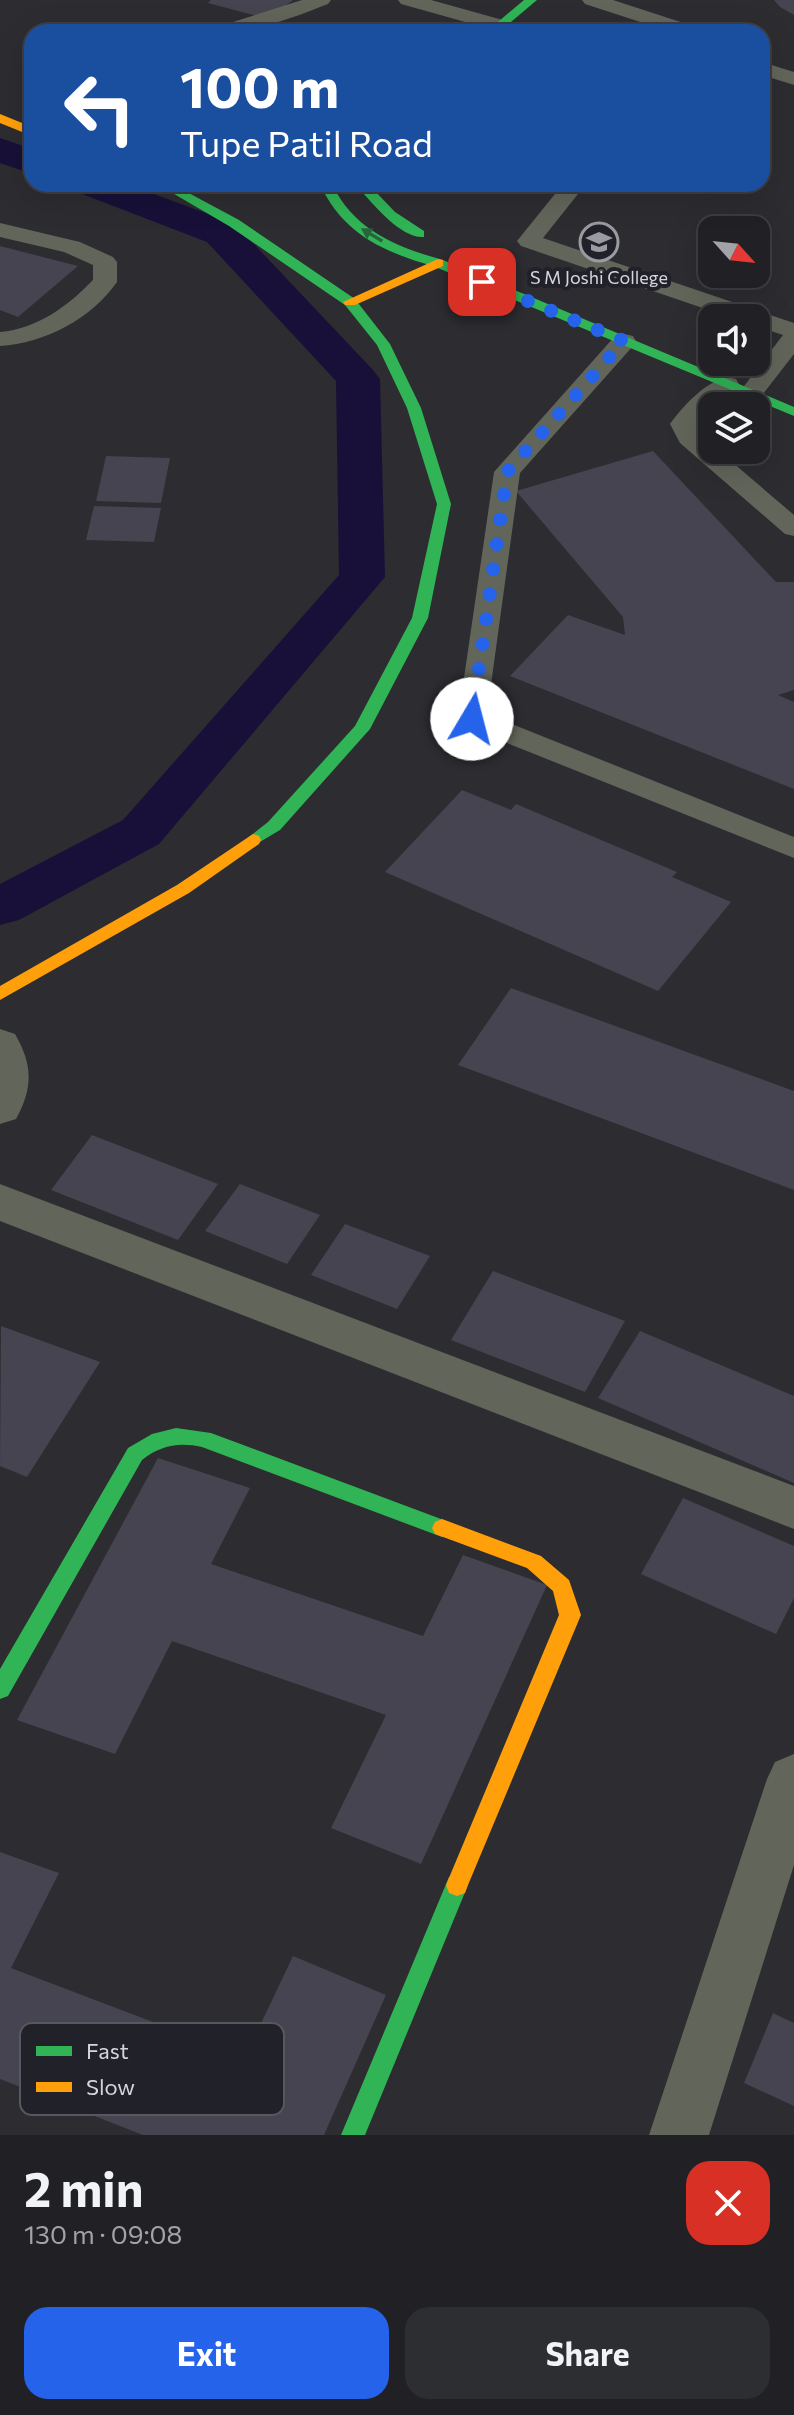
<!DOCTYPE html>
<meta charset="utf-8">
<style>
:root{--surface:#212125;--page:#2d2e32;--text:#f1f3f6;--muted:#a2a3a7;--line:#3e3e42;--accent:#2563eb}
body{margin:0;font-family:Commissioner,sans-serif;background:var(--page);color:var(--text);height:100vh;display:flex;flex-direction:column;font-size:30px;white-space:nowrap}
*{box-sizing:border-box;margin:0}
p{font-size:26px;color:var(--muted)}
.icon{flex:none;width:44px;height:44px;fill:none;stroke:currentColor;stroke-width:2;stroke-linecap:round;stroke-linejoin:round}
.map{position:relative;height:2135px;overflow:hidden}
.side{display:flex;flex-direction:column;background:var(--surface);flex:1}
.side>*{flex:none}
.top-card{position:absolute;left:24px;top:24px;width:746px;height:168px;border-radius:24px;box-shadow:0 8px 32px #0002,0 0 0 2px var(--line);background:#1a4fa0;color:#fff;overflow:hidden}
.needle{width:52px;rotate:117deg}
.buttons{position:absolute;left:698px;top:216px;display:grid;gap:16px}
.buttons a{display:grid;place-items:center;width:72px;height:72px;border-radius:16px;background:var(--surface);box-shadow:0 8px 32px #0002,0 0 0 2px var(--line);font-size:40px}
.pin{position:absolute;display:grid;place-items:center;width:68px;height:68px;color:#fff;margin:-34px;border-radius:16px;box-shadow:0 4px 12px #0006}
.me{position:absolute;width:88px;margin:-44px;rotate:8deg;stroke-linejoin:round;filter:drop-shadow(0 0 6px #0008)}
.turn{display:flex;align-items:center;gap:28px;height:168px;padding:0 24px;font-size:36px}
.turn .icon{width:104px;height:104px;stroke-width:2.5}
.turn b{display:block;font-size:56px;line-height:68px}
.round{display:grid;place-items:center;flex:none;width:84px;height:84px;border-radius:24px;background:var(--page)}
.headline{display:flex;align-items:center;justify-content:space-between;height:136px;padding:0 24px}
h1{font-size:48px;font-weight:700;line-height:60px}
.button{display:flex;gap:16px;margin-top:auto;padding:16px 24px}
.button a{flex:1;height:92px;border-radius:24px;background:var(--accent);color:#fff;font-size:32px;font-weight:700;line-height:92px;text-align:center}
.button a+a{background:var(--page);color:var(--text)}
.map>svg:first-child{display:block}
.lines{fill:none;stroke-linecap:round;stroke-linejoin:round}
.canal{fill:#181038;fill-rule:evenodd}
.building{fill:#454450}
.lane{fill:#62655a;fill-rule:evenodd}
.street{fill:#62655a;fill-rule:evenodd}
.fast{fill:#30b455;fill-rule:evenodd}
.slow{fill:#ff9f0a;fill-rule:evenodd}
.oneway{fill:#28633d}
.route{stroke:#2563eb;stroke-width:14;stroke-dasharray:0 25.2}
.labels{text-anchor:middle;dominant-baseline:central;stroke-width:8;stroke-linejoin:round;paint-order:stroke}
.far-poi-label{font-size:18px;fill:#d5d5db;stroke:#212129}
.key{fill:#212129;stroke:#57575e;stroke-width:2}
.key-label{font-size:22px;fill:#d5d5db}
</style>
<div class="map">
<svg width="794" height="2135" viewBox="0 0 794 2135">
<rect width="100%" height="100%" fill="#2c2c31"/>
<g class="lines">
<g class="canal">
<polygon points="0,138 32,149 32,174 0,163"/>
<polygon points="71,184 127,184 235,224 373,370 380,379 385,577 159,844 19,920 0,925 0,884 123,820 339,575 336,381 207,242 77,192"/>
</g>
</g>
<g class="building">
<polygon points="211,0 293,0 268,19 208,3"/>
<polygon points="774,0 794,0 794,15 780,7"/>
<polygon points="0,246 78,266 18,317 0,310"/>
<polygon points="653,451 776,582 794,582 794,690 778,695 794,702 794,789 510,676 568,615 625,635 623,617 516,491"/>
<polygon points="106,456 170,458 161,503 96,501"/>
<polygon points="94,506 161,508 154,542 86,540"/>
<polygon points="462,790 511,810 516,804 677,872 672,877 731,902 658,991 385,872"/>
<polygon points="511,988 794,1091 794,1190 458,1065"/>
<polygon points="92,1135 218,1184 178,1240 51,1190"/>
<polygon points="240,1184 320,1215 287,1264 205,1231"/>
<polygon points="345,1224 430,1256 397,1309 311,1275"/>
<polygon points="493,1271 625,1321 585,1392 451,1340"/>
<polygon points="1,1326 100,1362 27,1477 0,1466"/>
<polygon points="640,1331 794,1396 794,1483 598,1398"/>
<polygon points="158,1458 250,1488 211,1564 423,1636 463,1555 547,1585 421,1864 331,1828 386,1715 172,1641 115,1754 17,1720"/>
<polygon points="683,1498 794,1546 794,1598 776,1634 641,1574"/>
<polygon points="0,1852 59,1873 11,1968 245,2057 293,1956 386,1995 324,2135 143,2135 0,2079"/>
<polygon points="773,2013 794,2023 794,2106 744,2083"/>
</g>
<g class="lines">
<g class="lane">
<path d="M302,0H331L328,4C287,20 256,32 211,32L214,28Z"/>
<polygon points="398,0 431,0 531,28 534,32 501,32 401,4"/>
<polygon points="582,0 613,0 699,28 702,32 671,32 585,4"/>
<polygon points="762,62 794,72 794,85 762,75"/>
<polygon points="563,184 586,184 543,238 794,323 794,354 759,399 741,399 738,394 783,335 756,326 756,318 732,318 521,246 517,241"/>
<path d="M0,223L80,242L113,257L117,262V282C91,319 45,343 0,346V332C37,329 68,306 93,280V265L64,252L0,237Z"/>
<polygon points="624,334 633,336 636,341 633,346 520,473 487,714 794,837 794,858 462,725 458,719 494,472 615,336"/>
<path d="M727,377L736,379L739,384L696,424L700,435L712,445V450H718L794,515V536L785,534L680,443L670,424C683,406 705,382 727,377Z"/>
</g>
<g class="street">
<path d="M0,1029L15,1034C33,1065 33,1088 16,1119L0,1124Z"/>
<polygon points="0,1184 794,1486 794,1529 0,1221"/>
<polygon points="794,1754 794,1865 709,2135 649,2135 767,1779 775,1762"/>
</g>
<g class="fast">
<polygon points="524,0 537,0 499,32 486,32"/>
<polygon points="157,184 172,184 239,220 355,299 390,344 421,408 451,504 428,618 370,729 280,830 253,846 245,840 268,822 355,726 412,618 437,504 407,408 377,345 345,305 229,226"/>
<path d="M320,184H332C354,230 396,247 443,260L794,407V416L433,266C383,252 342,233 320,184Z"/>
<path d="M362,184H374L373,189L395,212L424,231V237C402,239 375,206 362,192Z"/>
<path d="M176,1428L211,1433L449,1522L452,1528L449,1534L442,1537L202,1447C179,1442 161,1445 142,1460L8,1696L0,1699V1669L128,1448L152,1434Z"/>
<polygon points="457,1874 465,1877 468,1885 365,2135 341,2135 449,1877"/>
</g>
<g class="slow">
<polygon points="0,114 32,127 32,136 0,123"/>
<polygon points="438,259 443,260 443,266 355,305 345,305 343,302"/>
<polygon points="253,834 259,836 261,840 259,844 189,893 0,1000 0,986 177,885"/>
<polygon points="442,1519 541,1556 569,1580 581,1615 468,1885 465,1893 457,1896 449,1893 446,1885 559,1615 553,1591 527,1568 435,1534 432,1528 435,1522"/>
</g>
</g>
<defs><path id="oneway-solid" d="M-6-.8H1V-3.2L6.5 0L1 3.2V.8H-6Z" transform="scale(2)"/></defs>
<use class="oneway" href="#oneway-solid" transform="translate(372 235) rotate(-149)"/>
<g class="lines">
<polyline class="route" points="472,719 507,472 624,341 482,282"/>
</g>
<defs>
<g id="university-ring" transform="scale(2)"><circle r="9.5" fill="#212129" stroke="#9a9aa0" stroke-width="1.5"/><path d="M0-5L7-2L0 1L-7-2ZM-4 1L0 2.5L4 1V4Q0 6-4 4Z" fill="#9a9aa0"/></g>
</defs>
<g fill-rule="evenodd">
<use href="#university-ring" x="599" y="242"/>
</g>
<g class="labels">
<g class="far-poi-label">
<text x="599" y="277">S M Joshi College</text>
</g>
</g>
<rect x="20" y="2023" width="264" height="92" rx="12" class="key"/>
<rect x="36" y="2046" width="36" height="10" fill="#30b455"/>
<rect x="36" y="2082" width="36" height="10" fill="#ff9f0a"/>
<g class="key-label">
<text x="86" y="2059">Fast</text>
<text x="86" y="2095">Slow</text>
</g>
</svg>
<div class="buttons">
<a><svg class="needle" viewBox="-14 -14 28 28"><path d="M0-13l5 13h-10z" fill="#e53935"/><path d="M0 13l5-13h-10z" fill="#a2a3a7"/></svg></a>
<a><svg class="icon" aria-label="sound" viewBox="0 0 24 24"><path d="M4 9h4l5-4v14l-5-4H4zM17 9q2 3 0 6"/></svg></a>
<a><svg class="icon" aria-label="layers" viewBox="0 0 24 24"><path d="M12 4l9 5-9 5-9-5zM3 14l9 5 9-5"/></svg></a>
</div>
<div class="pin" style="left:482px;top:282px;background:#d93025"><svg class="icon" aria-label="arrive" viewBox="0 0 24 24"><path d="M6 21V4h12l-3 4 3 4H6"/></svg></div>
<svg class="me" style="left:472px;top:719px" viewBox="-20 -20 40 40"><circle r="19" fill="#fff"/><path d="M0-13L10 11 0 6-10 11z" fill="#2563eb"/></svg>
<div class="top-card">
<div class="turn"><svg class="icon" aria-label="left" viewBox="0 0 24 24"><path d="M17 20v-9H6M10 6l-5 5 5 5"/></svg><div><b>100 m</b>Tupe Patil Road</div></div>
</div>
</div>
<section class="side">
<div class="headline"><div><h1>2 min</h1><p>130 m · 09:08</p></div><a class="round" style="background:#d93025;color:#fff"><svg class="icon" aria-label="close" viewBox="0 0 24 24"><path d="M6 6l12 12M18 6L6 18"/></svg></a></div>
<div class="button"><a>Exit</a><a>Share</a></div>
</section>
